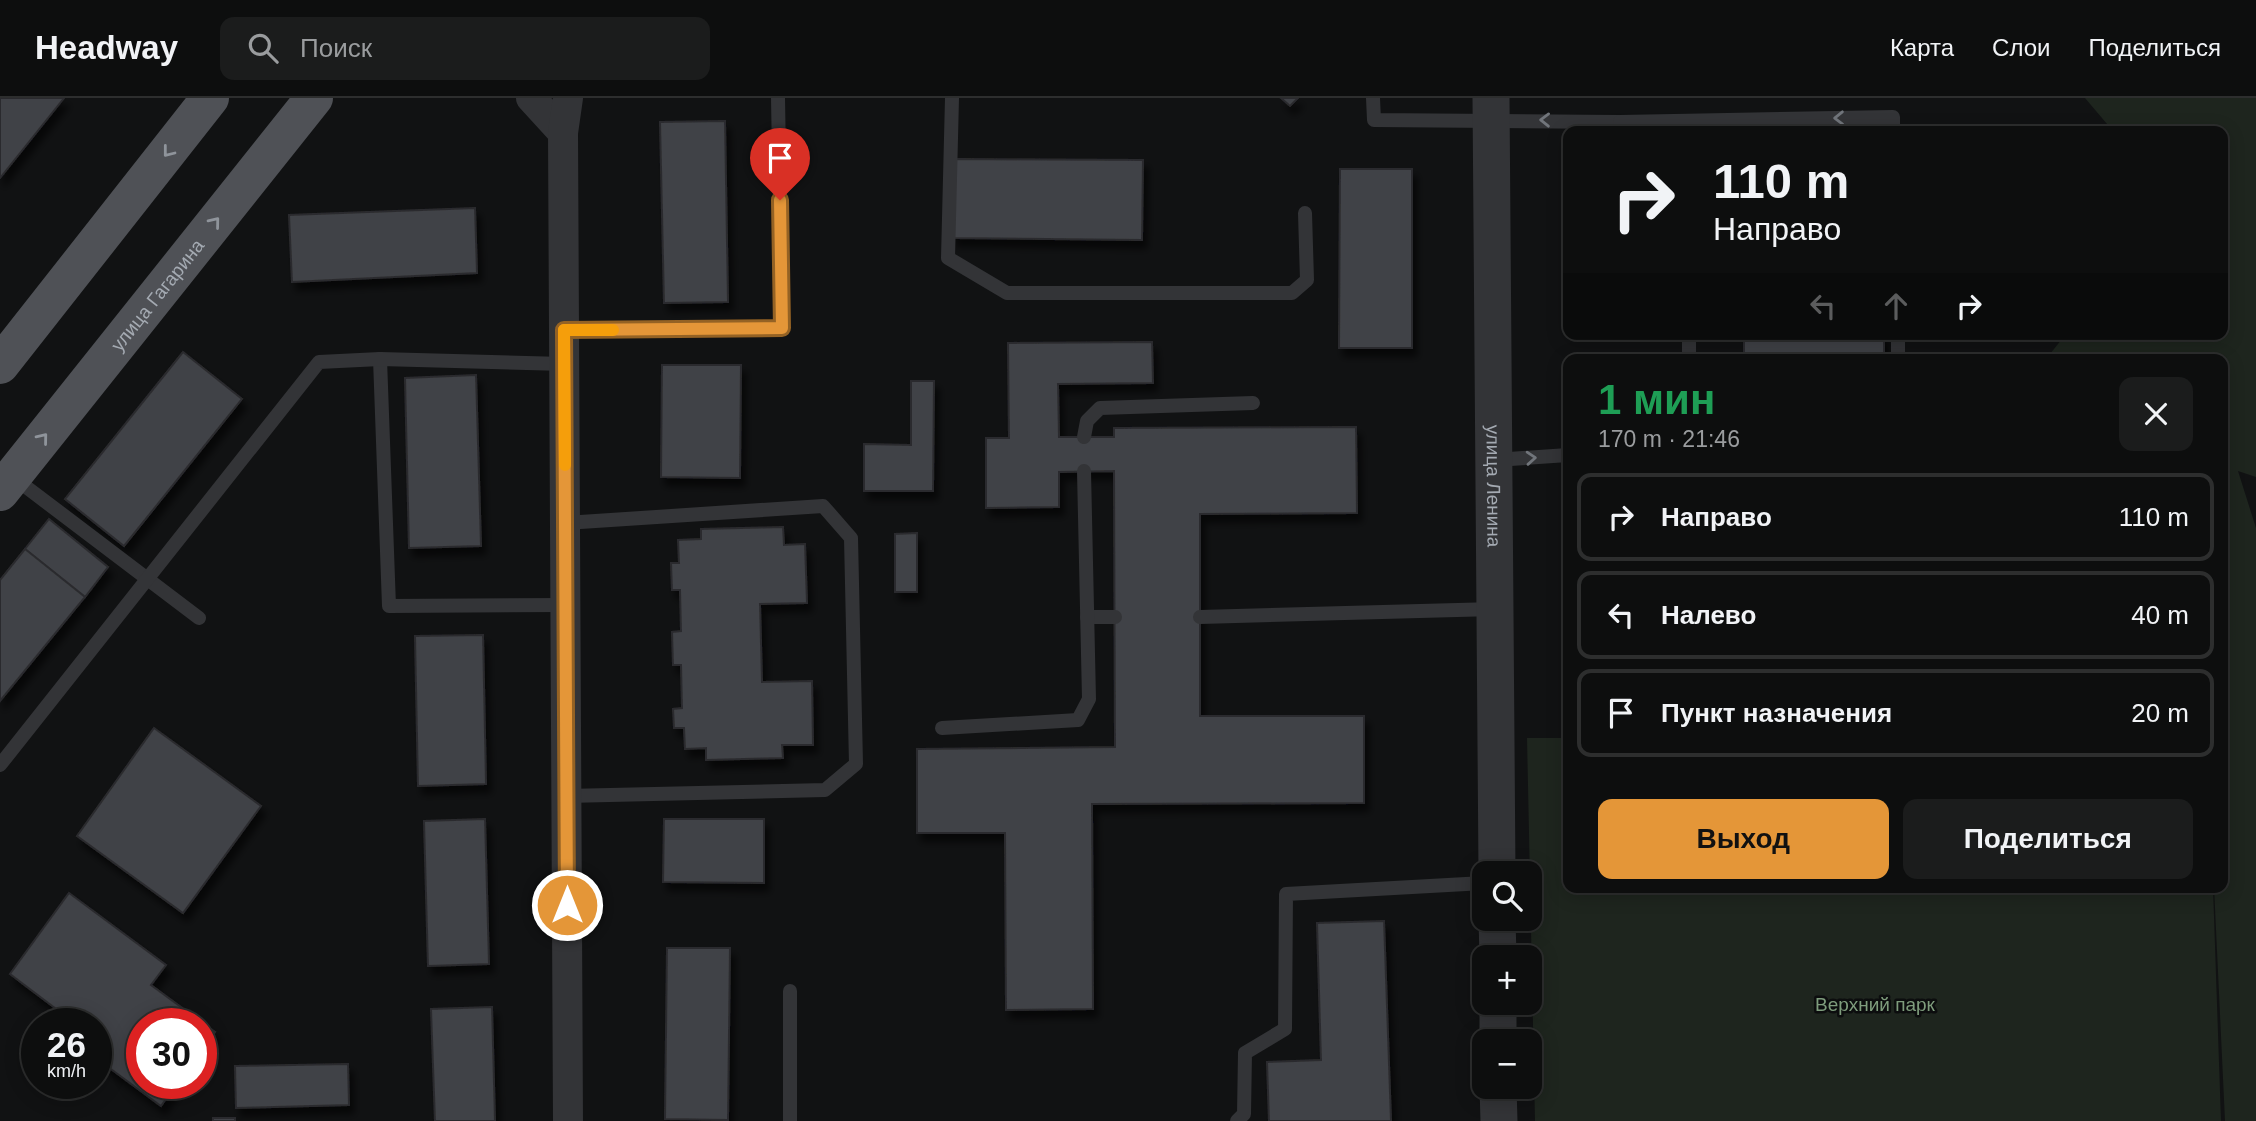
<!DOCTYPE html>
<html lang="ru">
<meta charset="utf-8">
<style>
:root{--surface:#0d0e0e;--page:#1b1c1c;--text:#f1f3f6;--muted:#9a9c9e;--line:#2d2e2e;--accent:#e49638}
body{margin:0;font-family:Arial,sans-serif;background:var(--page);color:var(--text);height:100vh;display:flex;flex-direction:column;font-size:26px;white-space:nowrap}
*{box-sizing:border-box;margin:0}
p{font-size:23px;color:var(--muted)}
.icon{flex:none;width:38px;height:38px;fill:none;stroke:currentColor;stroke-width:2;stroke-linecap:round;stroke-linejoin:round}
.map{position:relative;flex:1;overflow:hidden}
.details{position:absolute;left:1563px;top:256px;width:665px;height:539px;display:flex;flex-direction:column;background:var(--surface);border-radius:14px;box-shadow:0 4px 18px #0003,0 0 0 2px var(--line)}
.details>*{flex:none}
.banner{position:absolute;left:1563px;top:28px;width:665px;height:214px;border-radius:14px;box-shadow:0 4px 18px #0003,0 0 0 2px var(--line);background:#0d0e0e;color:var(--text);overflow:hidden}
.fabs{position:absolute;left:1472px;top:763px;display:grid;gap:14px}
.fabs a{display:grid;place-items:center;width:70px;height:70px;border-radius:14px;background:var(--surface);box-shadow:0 4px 18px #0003,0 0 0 2px var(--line);font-size:35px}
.speed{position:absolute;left:21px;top:910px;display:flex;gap:14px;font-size:35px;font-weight:700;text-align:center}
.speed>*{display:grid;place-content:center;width:91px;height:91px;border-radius:50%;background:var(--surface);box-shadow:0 4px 18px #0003,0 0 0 2px var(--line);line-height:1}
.speed small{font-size:18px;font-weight:400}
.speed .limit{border:10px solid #d22;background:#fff;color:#111}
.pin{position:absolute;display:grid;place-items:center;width:60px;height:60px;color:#fff;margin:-72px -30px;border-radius:50% 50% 50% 0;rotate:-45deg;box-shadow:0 0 7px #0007}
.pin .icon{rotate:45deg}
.me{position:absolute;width:77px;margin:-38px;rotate:0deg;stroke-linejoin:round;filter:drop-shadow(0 0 5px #0008)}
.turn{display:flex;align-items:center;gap:24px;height:147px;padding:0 35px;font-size:32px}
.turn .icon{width:91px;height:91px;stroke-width:2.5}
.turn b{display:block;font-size:49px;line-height:60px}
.lanes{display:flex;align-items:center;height:66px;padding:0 35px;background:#0003;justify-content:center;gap:35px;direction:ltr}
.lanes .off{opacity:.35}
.round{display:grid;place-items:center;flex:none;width:74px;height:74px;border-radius:14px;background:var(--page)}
.headline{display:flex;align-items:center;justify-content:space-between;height:119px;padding:0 35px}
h1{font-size:42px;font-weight:800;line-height:52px;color:#1e9e55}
.primary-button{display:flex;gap:14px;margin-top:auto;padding:14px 35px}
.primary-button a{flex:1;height:80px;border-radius:14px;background:var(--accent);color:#111;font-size:28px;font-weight:800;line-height:80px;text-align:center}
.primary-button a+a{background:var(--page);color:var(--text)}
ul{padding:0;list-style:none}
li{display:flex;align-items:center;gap:21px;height:88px;margin:0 14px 10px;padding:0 21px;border:4px solid var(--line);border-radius:14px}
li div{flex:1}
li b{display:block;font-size:26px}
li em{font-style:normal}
header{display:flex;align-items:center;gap:42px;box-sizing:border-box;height:98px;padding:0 35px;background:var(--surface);border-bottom:2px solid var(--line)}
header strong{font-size:33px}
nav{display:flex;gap:38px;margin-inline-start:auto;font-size:24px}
.search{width:490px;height:63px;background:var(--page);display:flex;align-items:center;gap:18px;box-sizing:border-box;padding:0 24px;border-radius:14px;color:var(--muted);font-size:26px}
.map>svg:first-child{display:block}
.green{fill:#1e251e}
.building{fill:#404246;stroke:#2c2c2f;stroke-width:2;filter:url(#shadow)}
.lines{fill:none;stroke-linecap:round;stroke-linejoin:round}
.service{stroke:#333437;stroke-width:14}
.minor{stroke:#333437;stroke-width:30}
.tertiary{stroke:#333437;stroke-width:37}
.primary{stroke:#4f5156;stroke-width:38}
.oneway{stroke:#71757b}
.oneway2{stroke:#8f949b}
.route-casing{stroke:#946224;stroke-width:18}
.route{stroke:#e49638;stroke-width:12}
.slow{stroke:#f59e0b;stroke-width:12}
.labels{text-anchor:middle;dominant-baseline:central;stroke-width:5;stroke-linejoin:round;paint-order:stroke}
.street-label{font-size:19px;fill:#a4aab2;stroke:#0c0d0e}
.park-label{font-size:19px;fill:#7e9c7c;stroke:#0c0d0e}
</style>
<header>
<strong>Headway</strong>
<div class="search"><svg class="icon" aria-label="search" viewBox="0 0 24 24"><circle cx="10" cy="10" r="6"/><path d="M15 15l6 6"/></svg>Поиск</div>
<nav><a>Карта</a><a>Слои</a><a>Поделиться</a></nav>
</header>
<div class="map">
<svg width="2256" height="1023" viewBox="0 0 2256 1023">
<defs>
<filter id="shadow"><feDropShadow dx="4.5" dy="8" stdDeviation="3.5" flood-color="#0009"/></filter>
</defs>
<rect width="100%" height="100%" fill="#111213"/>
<g class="green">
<polygon points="2085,0 2256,0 2256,379 2238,373 2256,430 2256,1023 2225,1023 2214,789 2222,789 2222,261 2046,261 2066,236 2222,236 2222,33 2113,33"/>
<polygon points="1527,640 1568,640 1568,789 2213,789 2221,1023 1535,1023"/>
</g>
<g class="building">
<polygon points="0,0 64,0 0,80"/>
<polygon points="1281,0 1298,0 1290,8"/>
<polygon points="725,23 728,204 664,205 660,24"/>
<polygon points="953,61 1143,62 1142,142 952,140"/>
<polygon points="1340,71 1412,71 1412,250 1339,250"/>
<polygon points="475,110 477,175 292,184 289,117"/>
<rect x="1744" y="236" width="140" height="25"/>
<polygon points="1152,244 1153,285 1058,286 1059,339 1114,339 1114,330 1356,329 1357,415 1200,416 1200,618 1364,618 1364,705 1092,706 1093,911 1006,912 1005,735 917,735 917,651 1115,649 1114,373 1059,374 1059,409 986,410 986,340 1009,340 1008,245"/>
<polygon points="183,254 242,301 124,448 65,401"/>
<polygon points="662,267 741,267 740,380 661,379"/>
<polygon points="476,277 481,448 409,450 405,280"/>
<polygon points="911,283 934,283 933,393 864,393 864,346 911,347"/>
<polygon points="49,421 108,469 85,499 25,451"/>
<polygon points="783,429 784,447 805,446 807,505 760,506 762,584 812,583 813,647 782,647 783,660 706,662 706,650 685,651 684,630 674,630 673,611 682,610 681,567 673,567 672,534 681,533 680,492 672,492 671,465 679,465 678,442 701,441 701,431"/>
<polygon points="917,435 917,494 895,494 895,436"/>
<polygon points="25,451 85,499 0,603 0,482"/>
<polygon points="483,537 486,686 418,688 415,538"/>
<polygon points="154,630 261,708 183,815 77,738"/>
<polygon points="485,721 489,866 428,868 424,723"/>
<polygon points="664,721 764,721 764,785 663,784"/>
<polygon points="69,795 166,867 151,887 215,934 201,953 201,926 142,926 142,985 177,985 161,1008 96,960 96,926 76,926 10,876"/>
<polygon points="1384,823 1391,1023 1269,1023 1267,964 1321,962 1317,825"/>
<polygon points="667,850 730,850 728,1022 665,1021"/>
<polygon points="492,909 495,1023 435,1023 431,911"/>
<polygon points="348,966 349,1007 236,1010 235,968"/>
<rect x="213" y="1020" width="22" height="3"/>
</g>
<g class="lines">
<g class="service">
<polyline points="952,0 948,160 1007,195 1292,195 1307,182 1305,115"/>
<polyline points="1373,0 1374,22 1620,24 1625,27"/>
<polyline points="1620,24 1893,19 1893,33"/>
<polyline points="564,232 782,230 778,0"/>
<polyline points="1898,236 1898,261"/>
<polyline points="380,261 389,508 565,507"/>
<polyline points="1689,261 1689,236"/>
<polyline points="1084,339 1087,323 1100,310 1253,305"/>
<polyline points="1495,362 1568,357"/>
<polyline points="13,379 199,520"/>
<polyline points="565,425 823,408 851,440 856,666 825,692 566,698"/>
<polyline points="1087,519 1115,519"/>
<polyline points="1200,519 1495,511"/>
<polyline points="942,630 1078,622 1089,601 1084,373"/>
<polyline points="0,667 319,264 380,261 564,266"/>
<polyline points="790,1023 790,893"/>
<polyline points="1237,1023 1244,1016 1245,955 1285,931 1286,796 1484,785"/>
</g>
<g class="minor">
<polyline points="531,0 563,35"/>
<polyline points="568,0 563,35 568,1023"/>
</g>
<g class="tertiary">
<path id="s1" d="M1491,0L1497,775"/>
<polyline points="1497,821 1498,859"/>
<polyline points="1498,905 1498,943"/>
<polyline points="1498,989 1499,1023"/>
</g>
<g class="primary">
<polyline points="0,267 210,0"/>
<path id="s2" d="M0,394L314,0"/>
</g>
</g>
<defs><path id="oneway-chevron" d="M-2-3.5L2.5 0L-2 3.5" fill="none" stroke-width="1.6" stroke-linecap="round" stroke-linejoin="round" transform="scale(1.75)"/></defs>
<g class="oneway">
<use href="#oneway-chevron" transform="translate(1839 20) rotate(179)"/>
<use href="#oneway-chevron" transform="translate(1545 22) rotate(-179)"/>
<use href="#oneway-chevron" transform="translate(1531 360) rotate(-4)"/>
</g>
<g class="oneway2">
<use href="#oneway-chevron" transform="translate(168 54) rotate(128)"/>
<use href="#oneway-chevron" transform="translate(215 124) rotate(-51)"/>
<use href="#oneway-chevron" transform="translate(43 340) rotate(-51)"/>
</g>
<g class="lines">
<g class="route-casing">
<polyline id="route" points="567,807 564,232 782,230 780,102"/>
</g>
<use href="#route" class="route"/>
<polyline class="slow" points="565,367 564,232 613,232"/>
</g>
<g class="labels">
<g class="street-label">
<text stroke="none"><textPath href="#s2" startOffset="252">улица Гагарина</textPath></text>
<text stroke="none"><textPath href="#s1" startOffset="388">улица Ленина</textPath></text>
</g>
<g class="park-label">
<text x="1875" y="906">Верхний парк</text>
</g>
</g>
</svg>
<div class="fabs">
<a><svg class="icon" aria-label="search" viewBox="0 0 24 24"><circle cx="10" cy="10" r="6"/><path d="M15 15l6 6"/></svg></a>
<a>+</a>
<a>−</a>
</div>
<div class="speed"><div>26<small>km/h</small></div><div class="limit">30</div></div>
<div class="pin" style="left:780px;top:102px;background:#d93025"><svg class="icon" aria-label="arrive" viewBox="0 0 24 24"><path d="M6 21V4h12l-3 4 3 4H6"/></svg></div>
<svg class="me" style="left:567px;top:807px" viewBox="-20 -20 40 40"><circle r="17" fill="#e49638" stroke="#fff" stroke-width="3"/><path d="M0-11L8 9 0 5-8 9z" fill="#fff"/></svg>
<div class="banner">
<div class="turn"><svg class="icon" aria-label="right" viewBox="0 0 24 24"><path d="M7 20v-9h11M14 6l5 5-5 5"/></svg><div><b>110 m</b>Направо</div></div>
<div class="lanes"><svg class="icon off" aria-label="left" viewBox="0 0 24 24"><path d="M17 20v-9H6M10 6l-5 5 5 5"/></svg><svg class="icon off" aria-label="ahead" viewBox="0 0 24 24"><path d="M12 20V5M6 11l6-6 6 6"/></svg><svg class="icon" aria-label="right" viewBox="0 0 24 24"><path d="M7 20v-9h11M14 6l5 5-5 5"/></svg></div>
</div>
<section class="details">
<div class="headline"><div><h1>1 мин</h1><p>170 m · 21:46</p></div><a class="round"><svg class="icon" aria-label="close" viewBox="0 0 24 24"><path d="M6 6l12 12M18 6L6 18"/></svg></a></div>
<ul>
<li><svg class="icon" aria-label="right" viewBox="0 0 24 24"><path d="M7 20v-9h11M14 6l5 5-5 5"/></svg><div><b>Направо</b></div><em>110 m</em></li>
<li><svg class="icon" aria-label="left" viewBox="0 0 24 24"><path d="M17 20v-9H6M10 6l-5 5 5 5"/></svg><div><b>Налево</b></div><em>40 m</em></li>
<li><svg class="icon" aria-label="arrive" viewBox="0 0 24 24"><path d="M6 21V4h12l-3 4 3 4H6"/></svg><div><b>Пункт назначения</b></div><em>20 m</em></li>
</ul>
<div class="primary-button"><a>Выход</a><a>Поделиться</a></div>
</section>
</div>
